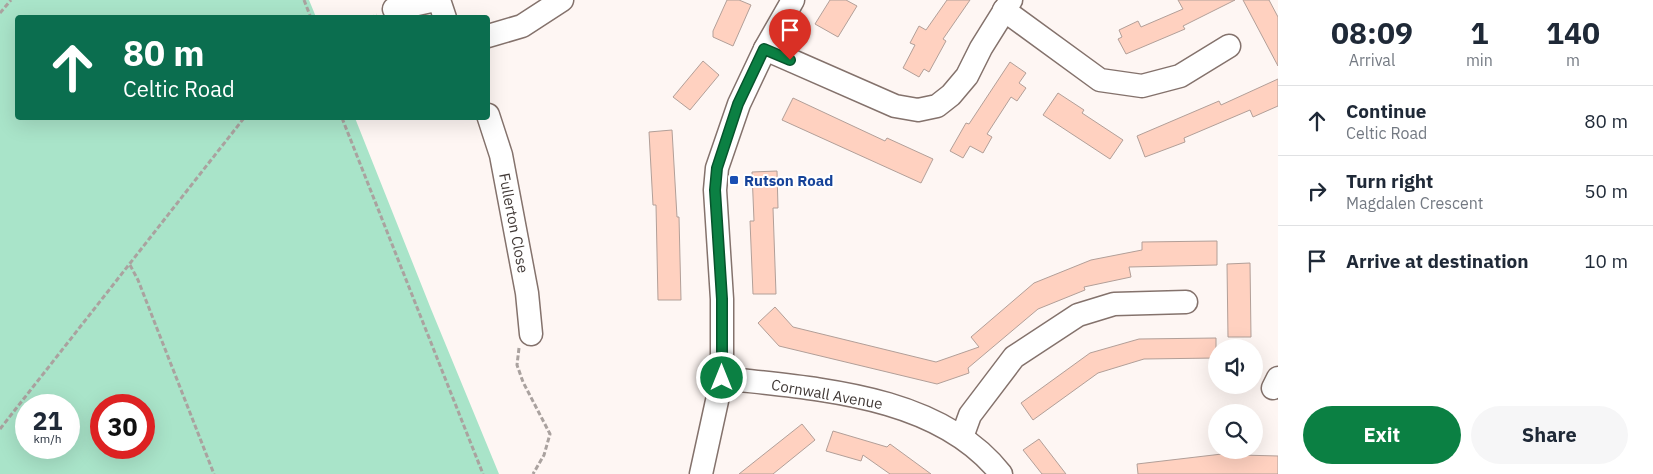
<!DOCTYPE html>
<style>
:root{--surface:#fff;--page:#f6f6f7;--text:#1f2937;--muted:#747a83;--line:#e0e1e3;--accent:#0b8043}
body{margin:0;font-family:"IBM Plex Sans",sans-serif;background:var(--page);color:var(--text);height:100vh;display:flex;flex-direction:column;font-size:19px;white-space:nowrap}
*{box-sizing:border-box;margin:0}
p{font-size:16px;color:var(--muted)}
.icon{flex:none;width:28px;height:28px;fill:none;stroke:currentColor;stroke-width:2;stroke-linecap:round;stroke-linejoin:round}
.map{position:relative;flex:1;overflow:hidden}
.sheet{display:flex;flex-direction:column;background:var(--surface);width:375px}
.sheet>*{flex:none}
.top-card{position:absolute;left:15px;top:15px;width:475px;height:105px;border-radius:5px;box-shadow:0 5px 20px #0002;background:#0b6e4f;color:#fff;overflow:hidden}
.controls{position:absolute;left:1208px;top:339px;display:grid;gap:10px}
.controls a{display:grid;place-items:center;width:55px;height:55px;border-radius:50%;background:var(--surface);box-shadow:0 5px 20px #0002;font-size:25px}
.speed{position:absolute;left:15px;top:394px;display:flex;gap:10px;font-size:25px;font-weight:700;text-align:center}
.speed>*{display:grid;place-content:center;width:65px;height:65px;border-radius:50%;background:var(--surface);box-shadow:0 5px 20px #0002;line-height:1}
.speed small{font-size:12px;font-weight:400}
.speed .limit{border:8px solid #d22;background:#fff;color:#111}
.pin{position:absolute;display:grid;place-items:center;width:42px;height:42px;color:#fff;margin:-51px -21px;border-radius:50% 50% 50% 0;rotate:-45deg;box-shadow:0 0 5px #0007}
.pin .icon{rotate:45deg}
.me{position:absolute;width:55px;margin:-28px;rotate:0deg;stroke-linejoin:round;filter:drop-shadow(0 0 4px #0008)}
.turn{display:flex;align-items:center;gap:18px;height:105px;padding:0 25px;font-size:22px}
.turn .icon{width:65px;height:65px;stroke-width:2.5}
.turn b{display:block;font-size:35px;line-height:42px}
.eta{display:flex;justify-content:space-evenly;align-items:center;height:85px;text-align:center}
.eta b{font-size:30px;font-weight:800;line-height:35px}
.primary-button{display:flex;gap:10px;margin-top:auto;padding:10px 25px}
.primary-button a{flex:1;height:58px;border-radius:30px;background:var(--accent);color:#fff;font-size:20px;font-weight:800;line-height:58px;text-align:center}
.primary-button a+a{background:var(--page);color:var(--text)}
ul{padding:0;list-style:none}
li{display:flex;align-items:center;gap:15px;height:70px;padding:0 25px;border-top:1px solid var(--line)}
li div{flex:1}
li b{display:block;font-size:19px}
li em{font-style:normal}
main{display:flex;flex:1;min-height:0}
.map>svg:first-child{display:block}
.green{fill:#a9e4c9;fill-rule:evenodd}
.building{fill:#ffd1c0;stroke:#b29f98}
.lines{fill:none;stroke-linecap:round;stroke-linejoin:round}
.minor-casing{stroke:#84726c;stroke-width:25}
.path{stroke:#aaa29f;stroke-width:3;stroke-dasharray:5 2.5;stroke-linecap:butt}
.minor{stroke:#fff;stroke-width:22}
.route-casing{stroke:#07532c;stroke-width:12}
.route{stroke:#0b8043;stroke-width:9}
.transit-dot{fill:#1a4fb4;stroke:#fff;stroke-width:2}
.labels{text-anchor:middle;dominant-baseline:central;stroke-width:4;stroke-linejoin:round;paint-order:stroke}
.transit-label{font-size:15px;font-weight:bold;fill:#164399;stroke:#fff;text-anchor:start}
.street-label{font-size:15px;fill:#413936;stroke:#fff}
</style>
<main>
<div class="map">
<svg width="1278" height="474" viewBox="0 0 1278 474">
<rect width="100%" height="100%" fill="#fef6f3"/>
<path class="green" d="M0,0H309L316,17L18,18V118H355L431,309L499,474H0ZM26,405H69V448H26ZM101,405H144V448H101Z"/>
<g class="building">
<polygon points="727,0 739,0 751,5 733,46 713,37 713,31"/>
<polygon points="830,0 846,0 857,6 838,37 815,24"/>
<polygon points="947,0 970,0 943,39 946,41 929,72 924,69 919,77 903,68 915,45 910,43 919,26 926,30"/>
<polygon points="1178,0 1235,0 1183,26 1185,29 1126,54 1118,39 1122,37 1119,30 1138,21 1141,27 1183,9"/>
<polygon points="1243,0 1269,0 1278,17 1278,66"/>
<polygon points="703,61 719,75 690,110 673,97"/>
<polygon points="1010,62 1026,73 1019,83 1026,88 1017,101 1011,97 987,134 992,137 983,153 970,146 963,158 950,151 966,123 969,124"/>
<polygon points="1278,79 1278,106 1253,117 1250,110 1184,138 1185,142 1145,157 1137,136 1219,101 1221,105"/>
<polygon points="1058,93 1084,110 1082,113 1123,140 1110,159 1043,115"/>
<polygon points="793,98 885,141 887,138 933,159 921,183 782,120"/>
<polygon points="672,130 677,217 679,217 681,300 658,300 656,205 653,205 649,132"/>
<polygon points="777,171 778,208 773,208 776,294 753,294 750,221 754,221 752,172"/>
<polygon points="1217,241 1217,265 1129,267 1131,277 1084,287 1085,290 1038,309 968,368 969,373 937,384 779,346 758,323 775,307 793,327 936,362 979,347 971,337 1034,283 1091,260 1142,250 1142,242"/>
<polygon points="1250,263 1251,337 1228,337 1227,264"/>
<polygon points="1216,338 1216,358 1144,359 1098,373 1033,420 1021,403 1090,353 1139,339"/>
<polygon points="802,424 815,440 773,474 739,474"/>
<polygon points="833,431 887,447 890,444 931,474 890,474 863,455 861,461 826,451"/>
<polygon points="1039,439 1066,474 1042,474 1023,450"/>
<polygon points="1239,452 1240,455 1278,456 1278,474 1138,474 1137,464"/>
</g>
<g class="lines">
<g class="minor-casing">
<g id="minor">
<polyline points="439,0 445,18"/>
<polyline points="394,9 436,0"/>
<polyline points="1004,10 1100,80 1142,86 1180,76 1229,46"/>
<polyline points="488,36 522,26 562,0"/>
<polyline points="765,49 895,106 918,110 937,106 951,95 967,76 981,48 1011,0"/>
<polyline points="488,115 501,155 527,293 531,334"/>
<path d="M722,378C816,389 938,394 1001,474"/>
<polyline points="1273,388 1278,378"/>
<polyline points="962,437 970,415 1014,357 1078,315 1114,304 1186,302"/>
<polyline points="701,474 722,378 722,299 715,190 717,168 739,104 765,49 793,0"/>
</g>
</g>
<g class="path">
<polyline points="304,0 311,18"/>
<polyline points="0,13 11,0"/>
<polyline points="370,18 377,15"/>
<polyline points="342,118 483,474"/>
<polyline points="130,265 138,280 214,474"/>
<polyline points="519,348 517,365 523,382 550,434 544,455 533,474"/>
<polyline points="0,429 244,118"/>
</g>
<use href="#minor" class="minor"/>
</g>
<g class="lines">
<g class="route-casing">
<polyline id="route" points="722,378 722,299 715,190 717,168 738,104 764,49 790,60"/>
</g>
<use href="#route" class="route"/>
</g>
<rect class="transit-dot" x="729" y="175" width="10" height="10" rx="2.5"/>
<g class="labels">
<g class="transit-label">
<text x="744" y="180">Rutson Road</text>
</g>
<g class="street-label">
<text transform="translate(514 223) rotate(79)">Fullerton Close</text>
<text transform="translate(827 394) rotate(10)">Cornwall Avenue</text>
</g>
</g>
</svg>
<div class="controls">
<a><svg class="icon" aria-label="sound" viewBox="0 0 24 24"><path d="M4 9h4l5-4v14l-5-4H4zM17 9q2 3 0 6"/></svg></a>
<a><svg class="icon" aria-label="search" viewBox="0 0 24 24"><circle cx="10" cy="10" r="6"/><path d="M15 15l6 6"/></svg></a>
</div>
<div class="speed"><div>21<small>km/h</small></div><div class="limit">30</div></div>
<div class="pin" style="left:790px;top:60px;background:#d93025"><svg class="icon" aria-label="arrive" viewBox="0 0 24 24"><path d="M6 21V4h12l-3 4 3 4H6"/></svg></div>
<svg class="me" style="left:722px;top:378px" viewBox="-20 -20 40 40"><circle r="17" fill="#0b8043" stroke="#fff" stroke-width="3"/><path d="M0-11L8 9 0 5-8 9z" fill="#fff"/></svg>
<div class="top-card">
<div class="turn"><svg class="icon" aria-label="ahead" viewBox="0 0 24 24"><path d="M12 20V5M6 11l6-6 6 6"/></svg><div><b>80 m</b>Celtic Road</div></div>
</div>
</div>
<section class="sheet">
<div class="eta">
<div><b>08:09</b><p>Arrival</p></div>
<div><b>1</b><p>min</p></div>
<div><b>140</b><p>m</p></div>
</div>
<ul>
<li><svg class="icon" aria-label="ahead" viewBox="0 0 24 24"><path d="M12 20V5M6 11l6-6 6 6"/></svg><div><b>Continue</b><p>Celtic Road</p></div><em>80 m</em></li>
<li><svg class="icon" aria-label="right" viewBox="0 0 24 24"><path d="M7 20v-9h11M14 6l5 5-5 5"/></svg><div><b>Turn right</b><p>Magdalen Crescent</p></div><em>50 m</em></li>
<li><svg class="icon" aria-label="arrive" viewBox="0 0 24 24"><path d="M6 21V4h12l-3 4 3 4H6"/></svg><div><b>Arrive at destination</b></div><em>10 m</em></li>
</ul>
<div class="primary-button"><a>Exit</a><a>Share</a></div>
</section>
</main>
